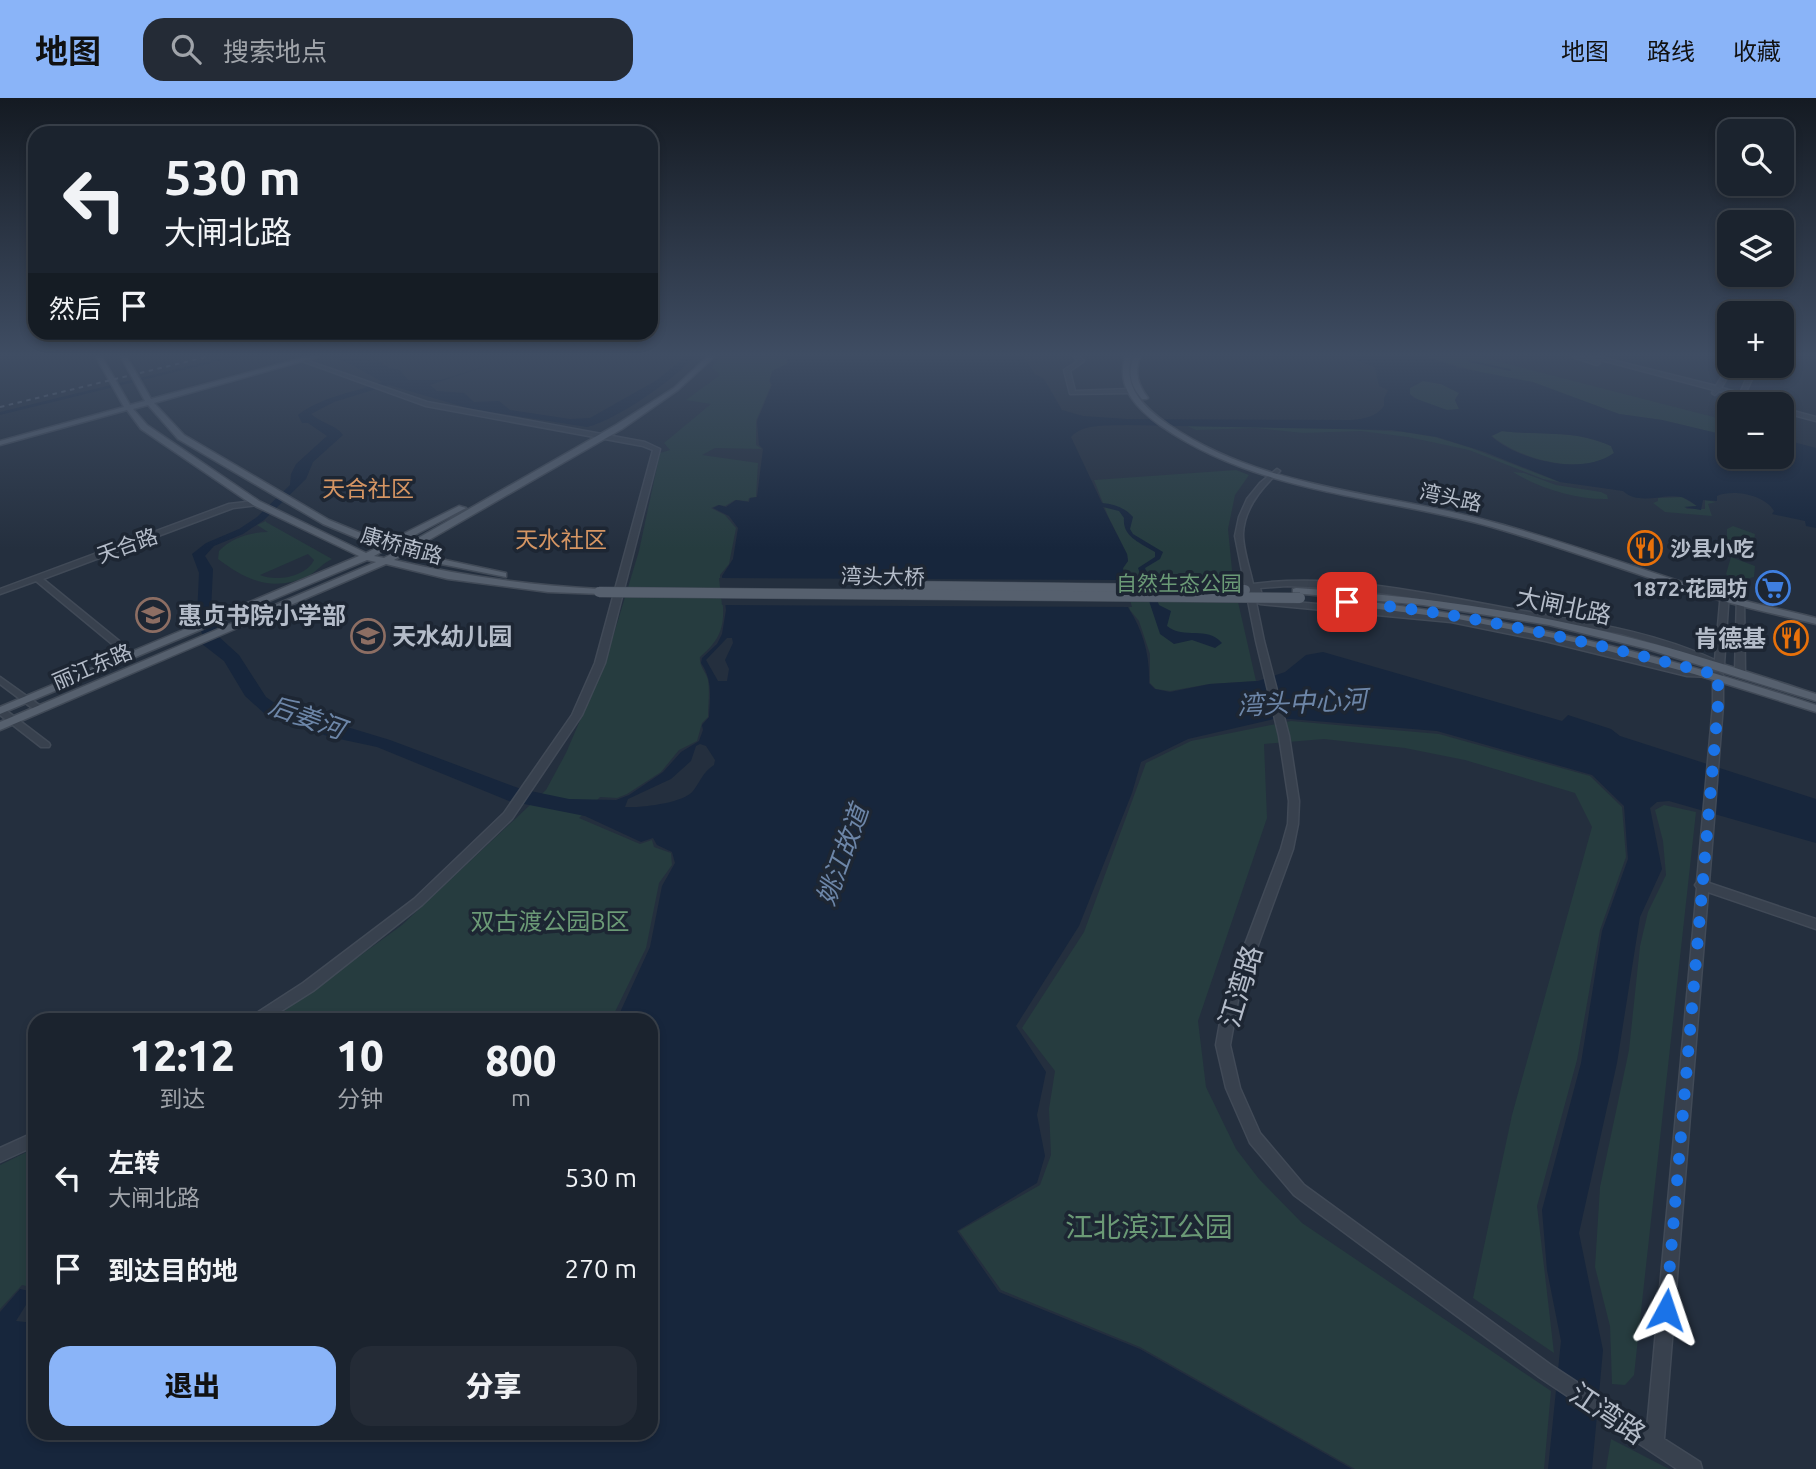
<!DOCTYPE html>
<html lang="zh">
<meta charset="utf-8">
<style>
:root{--surface:#1b232e;--page:#242b36;--text:#f1f3f6;--muted:#a0a4aa;--line:#39404a;--accent:#8ab4f8}
body{margin:0;font-family:Ubuntu,"Noto Sans SC",sans-serif;background:var(--page);color:var(--text);height:100vh;display:flex;flex-direction:column;font-size:26px;white-space:nowrap}
*{box-sizing:border-box;margin:0}
p{font-size:23px;color:var(--muted)}
.icon{flex:none;width:38px;height:38px;fill:none;stroke:currentColor;stroke-width:2;stroke-linecap:round;stroke-linejoin:round}
.map{position:relative;flex:1;overflow:hidden}
.panel{position:absolute;left:28px;top:915px;width:630px;height:427px;display:flex;flex-direction:column;background:var(--surface);border-radius:21px;box-shadow:0 4px 10px #0003,0 0 0 2px var(--line)}
.panel>*{flex:none}
.guide{position:absolute;left:28px;top:28px;width:630px;height:214px;border-radius:21px;box-shadow:0 4px 10px #0003,0 0 0 2px var(--line);background:#1b232e;color:var(--text);overflow:hidden}
.buttons{position:absolute;left:1717px;top:21px;display:grid;gap:14px}
.buttons a{display:grid;place-items:center;width:77px;height:77px;border-radius:14px;background:var(--surface);box-shadow:0 4px 10px #0003,0 0 0 2px var(--line);font-size:35px}
.pin{position:absolute;display:grid;place-items:center;width:60px;height:60px;color:#fff;margin:-30px;border-radius:14px;box-shadow:0 4px 10px #0006}
.me{position:absolute;width:77px;margin:-38px;rotate:5deg;stroke-linejoin:round;filter:drop-shadow(0 0 5px #0008)}
.turn{display:flex;align-items:center;gap:24px;height:147px;padding:0 21px;font-size:32px}
.turn .icon{width:91px;height:91px;stroke-width:2.5}
.turn b{display:block;font-size:49px;line-height:60px}
.then{display:flex;align-items:center;height:66px;padding:0 21px;background:#0003;gap:14px;font-size:26px}
.eta{display:flex;justify-content:space-evenly;align-items:center;height:119px;text-align:center}
.eta b{font-size:42px;font-weight:800;line-height:49px}
.primary-button{display:flex;gap:14px;margin-top:auto;padding:14px 21px}
.primary-button a{flex:1;height:80px;border-radius:21px;background:var(--accent);color:#111;font-size:28px;font-weight:800;line-height:80px;text-align:center}
.primary-button a+a{background:var(--page);color:var(--text)}
ul{padding:0;list-style:none}
li{display:flex;align-items:center;gap:21px;height:91px;padding:0 21px}
li div{flex:1}
li b{display:block;font-size:26px}
li em{font-style:normal}
header{display:flex;align-items:center;gap:42px;box-sizing:border-box;height:98px;padding:0 35px;background:var(--accent);color:#111}
header strong{font-size:33px}
nav{display:flex;gap:38px;margin-inline-start:auto;font-size:24px}
.search{width:490px;height:63px;background:var(--page);display:flex;align-items:center;gap:18px;box-sizing:border-box;padding:0 24px;border-radius:21px;color:var(--muted);font-size:26px}
.map>svg:first-child{display:block}
.green{fill:#263c3f;fill-rule:evenodd}
.water{fill:#17263c;fill-rule:evenodd}
.pier{fill:#242f3e}
.lines{fill:none;stroke-linecap:round;stroke-linejoin:round}
.stream{stroke:#17263c;stroke-width:2}
.minor-casing{stroke:#414a57;stroke-width:3}
.major-casing{stroke:#414a57;stroke-width:3}
.minor{fill:#38414e;fill-rule:evenodd}
.major{fill:#56606e;fill-rule:evenodd}
.rail{stroke:#5a6575;stroke-width:2;stroke-dasharray:4.5 4.5;stroke-linecap:butt}
.major-bridge-casing{stroke:#414a57;stroke-width:11;stroke-linecap:butt}
.major-bridge{stroke:#56606e;stroke-width:10}
.route{stroke:#1a73e8;stroke-width:12;stroke-dasharray:0 21.6}
.labels{text-anchor:middle;dominant-baseline:central;stroke-width:7;stroke-linejoin:round;paint-order:stroke}
.far-street-label{font-size:21px;fill:#b4bcc9;stroke:#1d2633}
.far-poi-label{font-size:21px;font-weight:bold;fill:#b4bcc9;stroke:#1d2633;text-anchor:start}
.far-park-label{font-size:21px;fill:#6b9a76;stroke:#1d2633}
.far-quarter-label{font-size:23px;fill:#d59563;stroke:#1d2633}
.street-label{font-size:24px;fill:#b4bcc9;stroke:#1d2633}
.poi-label{font-size:24px;font-weight:bold;fill:#b4bcc9;stroke:#1d2633;text-anchor:start}
.park-label{font-size:24px;fill:#6b9a76;stroke:#1d2633}
.water-label{font-size:26px;font-style:italic;fill:#6d86a8;stroke:#1d2633}
.near-street-label{font-size:28px;fill:#b4bcc9;stroke:#1d2633}
.near-park-label{font-size:28px;fill:#6b9a76;stroke:#1d2633}
</style>
<header>
<strong>地图</strong>
<div class="search"><svg class="icon" aria-label="search" viewBox="0 0 24 24"><circle cx="10" cy="10" r="6"/><path d="M15 15l6 6"/></svg>搜索地点</div>
<nav><a>地图</a><a>路线</a><a>收藏</a></nav>
</header>
<div class="map">
<svg width="1816" height="1371" viewBox="0 0 1816 1371">
<rect width="100%" height="100%" fill="#242f3e"/>
<g class="green">
<path d="M721,259L787,260L786,266L772,273L769,283L771,287L756,323V347L762,351L715,350L702,357L758,365L756,399L749,400L748,403L735,402L725,408L718,407L711,410L725,417L736,430L729,466L720,477C723,513 731,534 700,559C699,569 706,573 708,582C710,594 708,607 708,619L702,625L697,643L679,652L661,674L627,696L617,700L600,699L579,720L640,746L652,742L654,749L671,755L672,767L659,785L646,850L611,922H272L402,827L546,692L566,655L606,562L639,453L660,355L670,352L664,345L711,306L686,302L720,277L712,269Z"/>
<polygon points="1426,259 1480,259 1729,323 1729,338 1662,322 1619,316 1577,301"/>
<path d="M1423,283L1441,286L1459,295L1455,302L1459,311C1444,315 1422,306 1410,296L1409,290Z"/>
<polygon points="1187,328 1320,329 1404,334 1435,339 1471,350 1562,385 1603,393 1543,381 1469,352 1408,339 1361,333 1303,335 1256,330 1196,332"/>
<path d="M1502,333C1542,338 1572,331 1611,348L1614,355C1582,379 1519,361 1492,338Z"/>
<polygon points="1236,372 1249,377 1235,397 1228,431 1233,482 1256,583 1209,586 1170,593 1156,591 1150,585 1150,556 1139,523 1130,512 1119,477 1124,476 1123,470 1128,463 1127,456 1108,418 1094,382"/>
<path d="M1513,374L1524,375L1556,387L1601,394L1607,397L1608,401C1577,402 1539,390 1513,374Z"/>
<polygon points="1682,399 1697,408 1685,409 1687,411 1705,411 1705,402 1716,404 1708,406 1712,418 1665,414 1653,405 1658,403 1658,400"/>
<path d="M266,423V424L332,461C323,465 318,472 310,477C274,495 247,483 218,461L219,453C231,440 251,434 268,434L257,427ZM308,456L314,462C306,479 276,484 260,477Z"/>
<polygon points="1733,428 1755,436 1753,452 1731,450 1727,446 1727,431"/>
<polygon points="1731,459 1755,468 1754,479 1746,481 1746,485 1736,485 1726,476"/>
<polygon points="1291,623 1439,636 1590,678 1622,709 1626,759 1600,832 1577,962 1537,1108 1554,1255 1473,1200 1512,1017 1592,729 1575,695 1465,662 1405,650 1324,641 1264,646 1267,720 1198,923 1206,989 1236,1051 1259,1081 1302,1125 1551,1293 1544,1371 1355,1371 1140,1249 1001,1192 959,1133 1040,1087 1051,1057 1049,1011 1055,973 1022,930 1084,834 1146,665 1191,643"/>
<polygon points="1664,707 1696,714 1634,1277 1625,1287 1612,1286 1610,1228 1595,1169 1600,1089 1629,952 1640,848 1648,814 1666,777 1663,743 1655,712"/>
<polygon points="35,1050 35,1190 22,1187 0,1211 0,1067"/>
<polygon points="1611,1341 1669,1371 1606,1371"/>
</g>
<g class="water">
<polygon points="226,259 236,259 0,317 0,314"/>
<path d="M332,259L379,263L389,270L400,272L408,282H441L492,266L430,287L437,293L464,295L474,304L499,303L510,312L570,321L590,320L657,282L685,259H694C672,283 618,321 587,329L471,311L389,287L334,304L311,316C321,325 336,327 343,337L313,364L306,381L264,422L243,436L214,448L205,458L213,471L211,513L216,521L218,538L239,557L266,599L279,608L278,612H291L390,642L521,691L569,701L616,702L629,697L663,674L681,654L699,643L703,632L702,627L709,619C710,600 713,582 701,565L702,560L717,546L722,536L726,512L722,478L733,461L738,430L729,418L713,410L719,407L726,409L736,402L749,404L750,400L757,399L763,351L759,347L757,323L772,287L770,283L772,273L787,266V259H1024L1035,276L1044,281L1062,312L1083,318L1127,321L1351,322C1364,321 1376,319 1384,308V300L1388,292L1379,288L1375,269L1347,259H1426L1460,270L1533,284L1619,316L1662,322L1729,338V359H1782V341L1816,350V430L1806,428L1805,423L1772,416L1774,413C1765,397 1733,391 1717,398V403L1703,402L1701,412L1684,409L1697,408C1693,405 1686,400 1681,399C1662,395 1640,408 1623,393L1560,384L1485,354L1437,339L1392,332L1126,327C1109,328 1083,325 1071,339L1102,405C1115,406 1125,410 1133,419L1130,431L1133,436L1163,454L1160,461L1145,470L1159,507L1171,513L1167,528C1184,542 1207,527 1222,545L1215,550L1192,542L1174,546L1160,536L1138,470L1155,459V454C1141,445 1122,439 1124,420L1119,413L1103,409L1127,456L1128,463L1123,470L1124,477L1119,478C1122,487 1123,502 1129,511C1143,533 1150,557 1149,585L1155,591L1170,594L1210,586L1258,583L1285,574L1306,557L1323,554L1562,623L1568,617L1611,631L1620,638L1816,701V745L1669,703L1657,704L1650,710L1662,771L1640,819L1617,965L1579,1135L1603,1252L1592,1371H1548L1561,1243L1547,1172L1542,1112L1581,965L1602,833L1628,761L1624,708L1592,677L1437,633L1278,620L1188,641L1141,664L1132,695L1079,828L1016,928L1046,974L1037,1017L1045,1058L1037,1085L957,1133L999,1194L1140,1251L1352,1371H0V1214L20,1191L34,1194L16,1223L35,1225V1335H651V922L617,921L650,849L662,788L675,765L672,754L657,747L653,740L641,744L585,718L509,703L377,649L330,639L265,616L245,598L224,563L202,546L204,543L197,519L199,475L192,456L206,445L239,431L257,419L290,387L291,376L296,366L327,338L308,325H302L298,317C323,298 353,295 382,284C366,275 350,264 332,259ZM1423,283L1441,286L1459,295L1455,302L1459,311L1447,312L1414,300L1410,296V290ZM1502,333C1542,338 1573,331 1611,348L1614,355C1582,378 1519,363 1491,338ZM727,540H732L733,545L725,562L729,571L727,583H718L706,562ZM700,646L706,648L715,662L714,667C702,675 701,683 693,693C684,705 641,710 625,709L628,701L671,681L691,663L696,648Z"/>
</g>
<polygon class="pier" points="719,480 1124,482 1132,509 722,507"/>
<g class="lines">
<polyline class="stream" points="1469,263 1510,272"/>
<g class="minor-casing">
<g id="minor">
<polygon points="1074,259 1080,259 1084,263 1070,273 1075,293 1130,291 1133,293 1130,295 1070,296 1064,272 1078,263"/>
<polygon points="1573,259 1582,259 1600,265 1597,267"/>
<polygon points="1590,259 1600,259 1716,288 1729,267 1734,268 1721,290 1740,295 1752,268 1758,268 1745,296 1781,306 1772,306 1744,299 1740,303 1737,301 1738,298 1719,293 1715,297 1712,295 1714,292"/>
<polygon points="302,261 427,304 645,344 660,351 605,565 582,617 512,721 422,807 313,893 267,922 250,922 252,918 303,885 414,801 504,715 572,617 595,565 653,352 643,348 426,308 302,263"/>
<polygon points="1782,310 1816,319 1816,323 1782,314"/>
<path d="M1277,371L1280,373L1279,374C1261,390 1244,411 1243,436C1243,452 1250,471 1253,486C1339,474 1433,497 1518,512C1585,524 1653,533 1715,562L1721,494L1725,492L1729,494L1724,567L1719,570L1670,550L1622,536L1454,506L1354,491L1287,488L1260,490L1263,501L1451,518L1545,537L1687,572L1718,574L1723,577V607L1709,785L1816,821V831L1708,794L1664,1341L1700,1364L1702,1371H1677L1539,1279L1294,1097L1250,1045L1226,990L1216,947L1224,902L1281,751L1288,726L1289,703L1279,638L1256,543L1235,438L1239,419L1247,401L1260,385ZM1256,504L1260,506L1451,524L1545,543L1687,578L1713,579V607L1697,784L1695,787L1697,790L1647,1330L1551,1267L1304,1087L1260,1035L1240,990L1230,947L1238,902L1293,751L1298,726L1299,703L1289,638L1264,543Z"/>
<polygon points="255,403 259,405 258,407 233,410 43,481 129,551 129,555 123,555 36,483 0,496 0,491 229,406"/>
<polygon points="1737,497 1740,497 1744,499 1745,574 1740,577 1735,574"/>
<polygon points="0,579 42,609 44,611 42,613 36,613 0,586"/>
<polygon points="0,609 3,610 49,645 50,647 49,649 41,649 0,617"/>
<polygon points="35,1034 35,1048 0,1064 0,1050"/>
</g>
</g>
<g class="major-casing">
<g id="major">
<path d="M96,259H102L130,307L145,303L121,259H127L151,301L306,259H317L154,305L184,337L329,422L385,445L459,408L466,410L392,449L399,451L616,327L674,290L707,259H714L678,292L622,331L408,454L506,475V479L401,458L394,462C461,478 529,487 599,491L604,494L602,496L548,494L448,481L386,466L0,632V624L376,464L367,462L0,616V609L359,458L253,407L141,331L127,312L0,347V343L124,309ZM148,307L178,341L323,426L378,449L366,455L259,403L147,327L133,311ZM385,452L393,455L384,460L374,458Z"/>
<path d="M1125,259H1131C1123,291 1145,310 1169,327C1266,393 1387,394 1496,425C1573,446 1647,474 1723,497C1754,506 1785,512 1816,520V526C1784,518 1751,511 1719,502C1642,479 1568,451 1492,429C1379,397 1261,397 1161,328C1137,311 1116,290 1125,259Z"/>
<path d="M1134,259H1140C1134,275 1138,287 1148,300L1146,301H1142C1131,288 1127,275 1134,259Z"/>
<path d="M1296,490C1392,496 1487,507 1581,528C1661,545 1739,571 1816,596V603L1647,551L1549,527L1423,507L1293,495V491Z"/>
<path d="M1335,500C1504,518 1655,554 1816,607V614L1694,576L1579,545L1458,521L1332,505L1330,503Z"/>
</g>
</g>
<use href="#minor" class="minor"/>
<use href="#major" class="major"/>
<polyline class="rail" points="0,309 206,259"/>
<g class="major-bridge-casing">
<g id="major-bridge">
<polyline points="903,488 1245,492"/>
<polyline points="599,494 1300,500"/>
</g>
</g>
<use href="#major-bridge" class="major-bridge"/>
</g>
<linearGradient id="sky" x2="0" y2="1"><stop stop-color="#141a22"/><stop offset="0.57" stop-color="#3f4d63"/><stop offset="1" stop-color="#3f4d63" stop-opacity="0"/></linearGradient>
<rect width="1816" height="451" fill="url(#sky)"/>
<g class="lines">
<path class="route" d="M1347,504C1474,515 1595,546 1718,577V607L1666,1212"/>
</g>
<defs>
<g id="restaurant-ring" transform="scale(1.75)"><circle r="9.5" fill="#1d2633" stroke="#e8710a" stroke-width="1.5"/><path d="M-5-6h1v4h1v-4h1v4h1v-4h1v5L-1.5 .5V6h-2V.5L-5-1ZM5-6V6H3V1.5H1.5Q1.5-4 5-6Z" fill="#e8710a"/></g>
<g id="supermarket-ring" transform="scale(1.75)"><circle r="9.5" fill="#1d2633" stroke="#3f7fe0" stroke-width="1.5"/><path d="M-6-5.5h2.5l.6 2H6L4.5 2H-2.5L-4.4-4H-6ZM-1.5 3.2a1.3 1.3 0 1 0 .1 0ZM3 3.2a1.3 1.3 0 1 0 .1 0Z" fill="#3f7fe0"/></g>
<g id="school-ring" transform="scale(1.75)"><circle r="9.5" fill="#1d2633" stroke="#8d6e63" stroke-width="1.5"/><path d="M0-5L7-2L0 1L-7-2ZM-4 1L0 2.5L4 1V4Q0 6-4 4Z" fill="#8d6e63"/></g>
</defs>
<g fill-rule="evenodd">
<use href="#restaurant-ring" x="1645" y="450"/>
<use href="#supermarket-ring" x="1773" y="490"/>
<use href="#school-ring" x="153" y="517"/>
<use href="#school-ring" x="368" y="538"/>
<use href="#restaurant-ring" x="1791" y="540"/>
</g>
<g class="labels">
<g class="far-street-label">
<text transform="translate(1451 399) rotate(12)">湾头路</text>
<text transform="translate(127 447) rotate(-20)">天合路</text>
<text transform="translate(402 447) rotate(16)">康桥南路</text>
<text transform="translate(883 478) rotate(1)">湾头大桥</text>
<text transform="translate(92 568) rotate(-23)">丽江东路</text>
</g>
<g class="far-poi-label">
<text x="1670" y="450">沙县小吃</text>
<text x="1748" y="490" text-anchor="end">1872·花园坊</text>
</g>
<g class="far-park-label">
<text x="1179" y="485">自然生态公园</text>
</g>
<g class="far-quarter-label">
<text x="368" y="390">天合社区</text>
<text x="561" y="441">天水社区</text>
</g>
<g class="street-label">
<text transform="translate(1564 508) rotate(12)">大闸北路</text>
</g>
<g class="poi-label">
<text x="178" y="517">惠贞书院小学部</text>
<text x="392" y="538">天水幼儿园</text>
<text x="1766" y="540" text-anchor="end">肯德基</text>
</g>
<g class="park-label">
<text x="550" y="823">双古渡公园B区</text>
</g>
<g class="water-label">
<text transform="translate(1302 604) rotate(-3)">湾头中心河</text>
<text transform="translate(307 619) rotate(20)">后姜河</text>
<text transform="translate(842 757) rotate(-70)">姚江故道</text>
</g>
<g class="near-street-label">
<text transform="translate(1240 888) rotate(-73)">江湾路</text>
<text transform="translate(1608 1315) rotate(34)">江湾路</text>
</g>
<g class="near-park-label">
<text x="1149" y="1128">江北滨江公园</text>
</g>
</g>
</svg>
<div class="buttons">
<a><svg class="icon" aria-label="search" viewBox="0 0 24 24"><circle cx="10" cy="10" r="6"/><path d="M15 15l6 6"/></svg></a>
<a><svg class="icon" aria-label="layers" viewBox="0 0 24 24"><path d="M12 4l9 5-9 5-9-5zM3 14l9 5 9-5"/></svg></a>
<a>+</a>
<a>−</a>
</div>
<div class="pin" style="left:1347px;top:504px;background:#d93025"><svg class="icon" aria-label="arrive" viewBox="0 0 24 24"><path d="M6 21V4h12l-3 4 3 4H6"/></svg></div>
<svg class="me" style="left:1666px;top:1212px" viewBox="-20 -20 40 40"><path d="M0-17L14 15 0 8-14 15z" fill="#1a73e8" stroke="#fff" stroke-width="4"/></svg>
<div class="guide">
<div class="turn"><svg class="icon" aria-label="left" viewBox="0 0 24 24"><path d="M17 20v-9H6M10 6l-5 5 5 5"/></svg><div><b>530 m</b>大闸北路</div></div>
<div class="then">然后<svg class="icon" aria-label="arrive" viewBox="0 0 24 24"><path d="M6 21V4h12l-3 4 3 4H6"/></svg></div>
</div>
<section class="panel">
<div class="eta">
<div><b>12:12</b><p>到达</p></div>
<div><b>10</b><p>分钟</p></div>
<div><b>800</b><p>m</p></div>
</div>
<ul>
<li><svg class="icon" aria-label="left" viewBox="0 0 24 24"><path d="M17 20v-9H6M10 6l-5 5 5 5"/></svg><div><b>左转</b><p>大闸北路</p></div><em>530 m</em></li>
<li><svg class="icon" aria-label="arrive" viewBox="0 0 24 24"><path d="M6 21V4h12l-3 4 3 4H6"/></svg><div><b>到达目的地</b></div><em>270 m</em></li>
</ul>
<div class="primary-button"><a>退出</a><a>分享</a></div>
</section>
</div>
